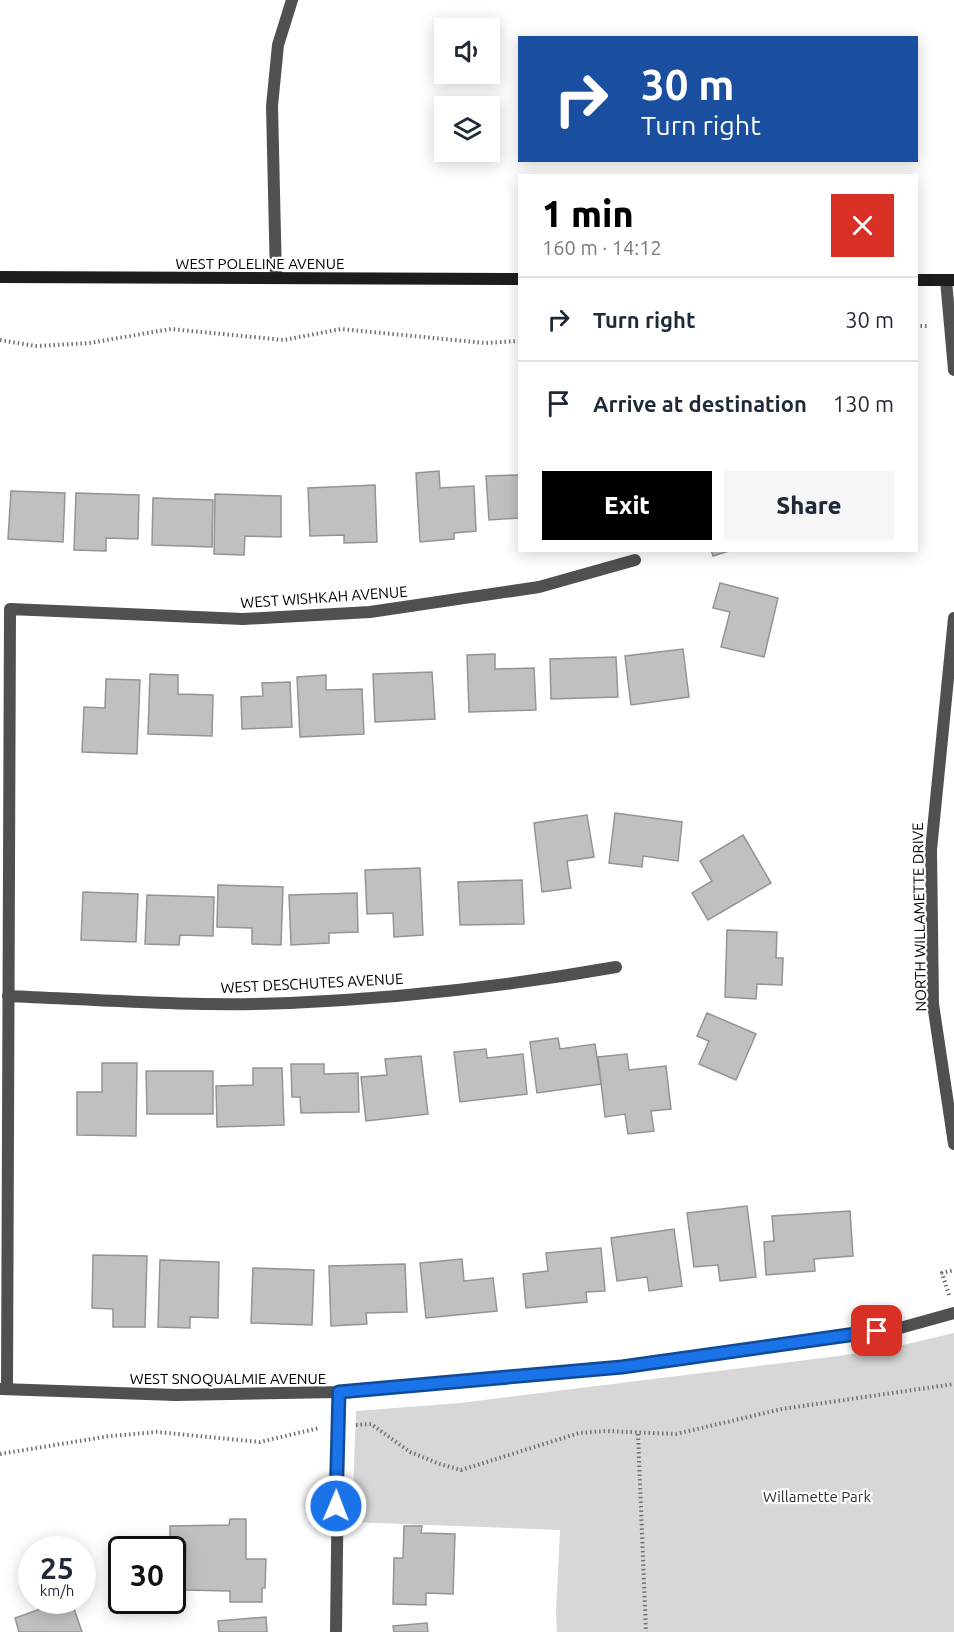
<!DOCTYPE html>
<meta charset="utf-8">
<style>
:root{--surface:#fff;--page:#f6f6f7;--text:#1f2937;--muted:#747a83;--line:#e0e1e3;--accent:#000}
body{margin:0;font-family:Ubuntu,sans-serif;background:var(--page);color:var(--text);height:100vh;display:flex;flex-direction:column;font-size:22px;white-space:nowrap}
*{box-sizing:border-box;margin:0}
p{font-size:20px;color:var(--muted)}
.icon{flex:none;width:33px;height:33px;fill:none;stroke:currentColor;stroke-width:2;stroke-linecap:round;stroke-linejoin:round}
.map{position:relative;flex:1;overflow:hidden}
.panel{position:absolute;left:518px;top:174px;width:400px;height:378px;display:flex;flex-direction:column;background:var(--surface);border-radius:0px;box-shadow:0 3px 15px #0003}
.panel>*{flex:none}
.top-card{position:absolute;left:518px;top:36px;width:400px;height:126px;border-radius:0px;box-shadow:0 3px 15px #0003;background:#1a4fa0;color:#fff;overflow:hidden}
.tools{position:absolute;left:434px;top:18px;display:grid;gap:12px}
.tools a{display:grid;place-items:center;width:66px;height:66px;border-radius:0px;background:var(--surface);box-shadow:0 3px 15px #0003;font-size:30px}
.speed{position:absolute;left:18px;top:1536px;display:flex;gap:12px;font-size:30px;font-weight:700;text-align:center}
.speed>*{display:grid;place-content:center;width:78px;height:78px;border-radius:50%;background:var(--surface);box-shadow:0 3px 15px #0003;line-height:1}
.speed small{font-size:15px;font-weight:400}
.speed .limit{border:3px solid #111;border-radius:9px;background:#fff;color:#111}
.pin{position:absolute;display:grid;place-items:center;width:51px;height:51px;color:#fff;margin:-26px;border-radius:12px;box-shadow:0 3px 9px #0006}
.me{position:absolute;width:66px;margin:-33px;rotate:1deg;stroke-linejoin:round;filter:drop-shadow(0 0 4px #0008)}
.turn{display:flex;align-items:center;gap:21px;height:126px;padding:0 24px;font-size:27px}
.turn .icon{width:78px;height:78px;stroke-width:2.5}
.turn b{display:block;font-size:42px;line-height:51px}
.round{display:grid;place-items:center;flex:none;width:63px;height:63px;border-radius:0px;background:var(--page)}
.overview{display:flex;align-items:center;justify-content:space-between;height:102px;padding:0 24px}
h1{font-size:36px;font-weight:800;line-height:45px;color:var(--accent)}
.primary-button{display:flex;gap:12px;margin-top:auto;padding:12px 24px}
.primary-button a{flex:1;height:69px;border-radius:0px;background:var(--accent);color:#fff;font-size:24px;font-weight:800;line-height:69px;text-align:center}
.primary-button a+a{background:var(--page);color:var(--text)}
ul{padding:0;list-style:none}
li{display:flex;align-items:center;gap:18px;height:84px;padding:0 24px;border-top:2px solid var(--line)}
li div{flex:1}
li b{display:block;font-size:22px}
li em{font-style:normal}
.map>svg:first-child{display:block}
.green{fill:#d7d7d7}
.building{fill:#c0c0c0;stroke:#949494;stroke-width:1.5}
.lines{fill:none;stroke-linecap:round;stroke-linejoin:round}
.path{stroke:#727272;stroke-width:4;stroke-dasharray:1.5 3;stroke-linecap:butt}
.street{stroke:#505050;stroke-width:12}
.secondary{stroke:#1d1d1d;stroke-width:12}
.route-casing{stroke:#114b97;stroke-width:15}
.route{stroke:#1a73e8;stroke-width:10}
.labels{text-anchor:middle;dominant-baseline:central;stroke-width:4.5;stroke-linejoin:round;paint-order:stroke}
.street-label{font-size:15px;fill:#000;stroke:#fff}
.park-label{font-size:15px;fill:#2e2e2e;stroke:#fff}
</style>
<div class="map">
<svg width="954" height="1632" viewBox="0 0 954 1632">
<rect width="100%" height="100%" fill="#fff"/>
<polygon class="green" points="954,1333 954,1632 557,1632 556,1613 560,1530 352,1522 356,1411 460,1403 838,1356 890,1348"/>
<g class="building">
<polygon points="439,471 440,488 474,486 476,531 454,533 454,539 420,542 416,473"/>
<polygon points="519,475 519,518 489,520 486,476"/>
<polygon points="375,485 377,542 344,543 344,535 310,536 308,488"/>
<polygon points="11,491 65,493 63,542 8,539"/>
<polygon points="76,493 139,495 138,539 106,538 106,551 74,550"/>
<polygon points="215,494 281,496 281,537 245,536 244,555 214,554"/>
<polygon points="153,498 213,500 212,547 152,545"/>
<polygon points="711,550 732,550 713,556"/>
<polygon points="720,583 778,598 764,657 721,647 730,612 713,608"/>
<polygon points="683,649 689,697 631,705 625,656"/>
<polygon points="495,654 495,669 534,668 536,710 469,712 467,655"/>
<polygon points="616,657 618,697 551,699 550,659"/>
<polygon points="432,672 435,719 375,722 373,674"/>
<polygon points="150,674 178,675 178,694 213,695 212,736 148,734"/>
<polygon points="326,675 326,690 362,689 364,734 300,737 297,677"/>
<polygon points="106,679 140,680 137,754 82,752 84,707 105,708"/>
<polygon points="290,682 292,727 242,729 241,697 263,696 262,683"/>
<polygon points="615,813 682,822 678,861 643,856 642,867 609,863"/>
<polygon points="587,815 594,857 567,861 571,888 542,892 534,823"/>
<polygon points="743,835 771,883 708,920 692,893 712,881 700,861"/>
<polygon points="420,868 423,935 394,937 393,913 367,914 365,870"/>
<polygon points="522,880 524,924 460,925 458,882"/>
<polygon points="218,885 283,887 281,945 252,944 252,928 217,927"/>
<polygon points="83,892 138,894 136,942 81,940"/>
<polygon points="357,893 358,932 329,933 329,943 291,945 289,895"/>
<polygon points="147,895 214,897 213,936 180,935 179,945 145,944"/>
<polygon points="727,930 777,932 776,958 783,958 782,985 757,984 756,999 725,997"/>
<polygon points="707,1013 756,1034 736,1080 699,1064 709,1041 697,1036"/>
<polygon points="558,1038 560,1049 595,1044 601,1084 537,1093 530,1042"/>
<polygon points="486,1049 487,1058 523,1054 527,1094 460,1102 454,1052"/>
<polygon points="627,1054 629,1070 666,1066 671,1109 651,1111 654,1131 628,1134 625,1114 605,1117 598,1057"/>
<polygon points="421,1056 428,1114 366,1121 361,1077 387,1075 385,1059"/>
<polygon points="102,1063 137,1063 136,1136 77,1135 77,1092 102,1092"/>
<polygon points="291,1064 324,1064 324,1074 358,1073 359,1112 301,1113 300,1097 292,1097"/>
<polygon points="253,1068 282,1068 284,1125 217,1127 216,1086 253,1085"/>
<polygon points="146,1071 213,1071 213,1114 147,1114"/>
<polygon points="747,1206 756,1277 720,1281 718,1265 694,1267 687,1213"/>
<polygon points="850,1211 853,1256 814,1259 815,1271 766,1275 764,1242 774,1241 772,1216"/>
<polygon points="674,1229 682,1286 649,1291 647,1277 617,1281 611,1238"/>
<polygon points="601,1248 605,1291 586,1292 587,1302 526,1308 523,1274 548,1271 546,1253"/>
<polygon points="93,1255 147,1256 145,1327 113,1327 113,1309 92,1308"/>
<polygon points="462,1259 464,1281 493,1278 497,1311 426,1318 420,1263"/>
<polygon points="160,1260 219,1262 218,1318 190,1317 190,1328 158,1327"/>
<polygon points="405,1264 407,1312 366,1313 367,1324 331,1326 329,1266"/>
<polygon points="253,1268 314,1270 312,1325 251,1323"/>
<polygon points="230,1519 246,1519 246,1559 266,1559 265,1588 262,1588 262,1602 230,1602 230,1591 185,1590 186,1544 170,1544 170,1526 229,1525"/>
<polygon points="404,1526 422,1526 421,1533 455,1534 453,1594 426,1593 426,1605 393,1604 394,1558 403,1558"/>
<polygon points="66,1600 71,1600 82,1632 19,1632 15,1618"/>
<polygon points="266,1617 267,1632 219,1632 218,1621"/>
<polygon points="427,1623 428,1632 394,1632 393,1626"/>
</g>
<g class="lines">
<g class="path">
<polyline points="916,326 929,326"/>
<polyline points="0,340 35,346 89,343 171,329 284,340 341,329 485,343 519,341"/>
<polyline points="949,1295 942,1273 954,1270"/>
<polyline points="356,1425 371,1424 410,1452 440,1464 461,1470 579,1433 606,1431 676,1434 782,1409 954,1384"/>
<polyline points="638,1434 646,1632"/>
<polyline points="0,1454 110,1436 157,1432 260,1442 319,1428"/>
</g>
<g class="street">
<polyline points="276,278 272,106 278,45 292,0"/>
<polyline points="946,280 954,370"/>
<polyline points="954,618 931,850 933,1004 954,1144"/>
<path d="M8,996C102,1000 196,1007 290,1003C399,998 509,986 616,967"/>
<polyline points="1,1389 176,1395 339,1392 622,1367 900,1328 954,1313"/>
<polyline points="7,1389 10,609 243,619 370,612 539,587 635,560"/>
<polyline points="336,1632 339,1392"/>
</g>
<g class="secondary">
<polyline points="0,277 519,279"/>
<polyline points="916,280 954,280"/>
</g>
</g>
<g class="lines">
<g class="route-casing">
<polyline id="route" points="336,1506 339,1392 622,1367 877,1331"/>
</g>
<use href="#route" class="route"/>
</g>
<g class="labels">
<g class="street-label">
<text x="260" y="263">WEST POLELINE AVENUE</text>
<text transform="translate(324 597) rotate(-4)">WEST WISHKAH AVENUE</text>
<text transform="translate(919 917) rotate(-91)">NORTH WILLAMETTE DRIVE</text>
<text transform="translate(312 983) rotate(-3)">WEST DESCHUTES AVENUE</text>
<text x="228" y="1378">WEST SNOQUALMIE AVENUE</text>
</g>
<g class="park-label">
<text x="817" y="1496">Willamette Park</text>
</g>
</g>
</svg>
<div class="tools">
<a><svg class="icon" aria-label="sound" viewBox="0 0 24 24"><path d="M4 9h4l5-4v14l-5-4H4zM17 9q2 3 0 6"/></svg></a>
<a><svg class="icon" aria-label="layers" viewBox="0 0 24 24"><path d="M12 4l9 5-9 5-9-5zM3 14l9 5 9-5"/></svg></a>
</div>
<div class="speed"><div>25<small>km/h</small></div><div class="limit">30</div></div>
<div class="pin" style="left:877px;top:1331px;background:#d93025"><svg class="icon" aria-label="arrive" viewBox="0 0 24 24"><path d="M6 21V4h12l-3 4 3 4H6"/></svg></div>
<svg class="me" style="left:336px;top:1506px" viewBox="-20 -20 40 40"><circle r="17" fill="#1a73e8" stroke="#fff" stroke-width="3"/><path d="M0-11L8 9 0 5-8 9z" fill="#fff"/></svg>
<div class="top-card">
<div class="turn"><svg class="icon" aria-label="right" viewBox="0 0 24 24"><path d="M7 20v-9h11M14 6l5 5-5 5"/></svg><div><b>30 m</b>Turn right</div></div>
</div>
<section class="panel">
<div class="overview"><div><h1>1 min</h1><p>160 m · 14:12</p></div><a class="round" style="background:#d93025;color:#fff"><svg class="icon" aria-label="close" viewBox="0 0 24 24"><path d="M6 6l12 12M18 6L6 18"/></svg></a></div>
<ul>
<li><svg class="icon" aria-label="right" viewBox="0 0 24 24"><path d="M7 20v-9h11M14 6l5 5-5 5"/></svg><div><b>Turn right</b></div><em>30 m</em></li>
<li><svg class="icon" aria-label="arrive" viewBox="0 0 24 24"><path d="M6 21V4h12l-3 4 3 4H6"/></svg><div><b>Arrive at destination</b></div><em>130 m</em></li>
</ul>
<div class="primary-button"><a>Exit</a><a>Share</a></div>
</section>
</div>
